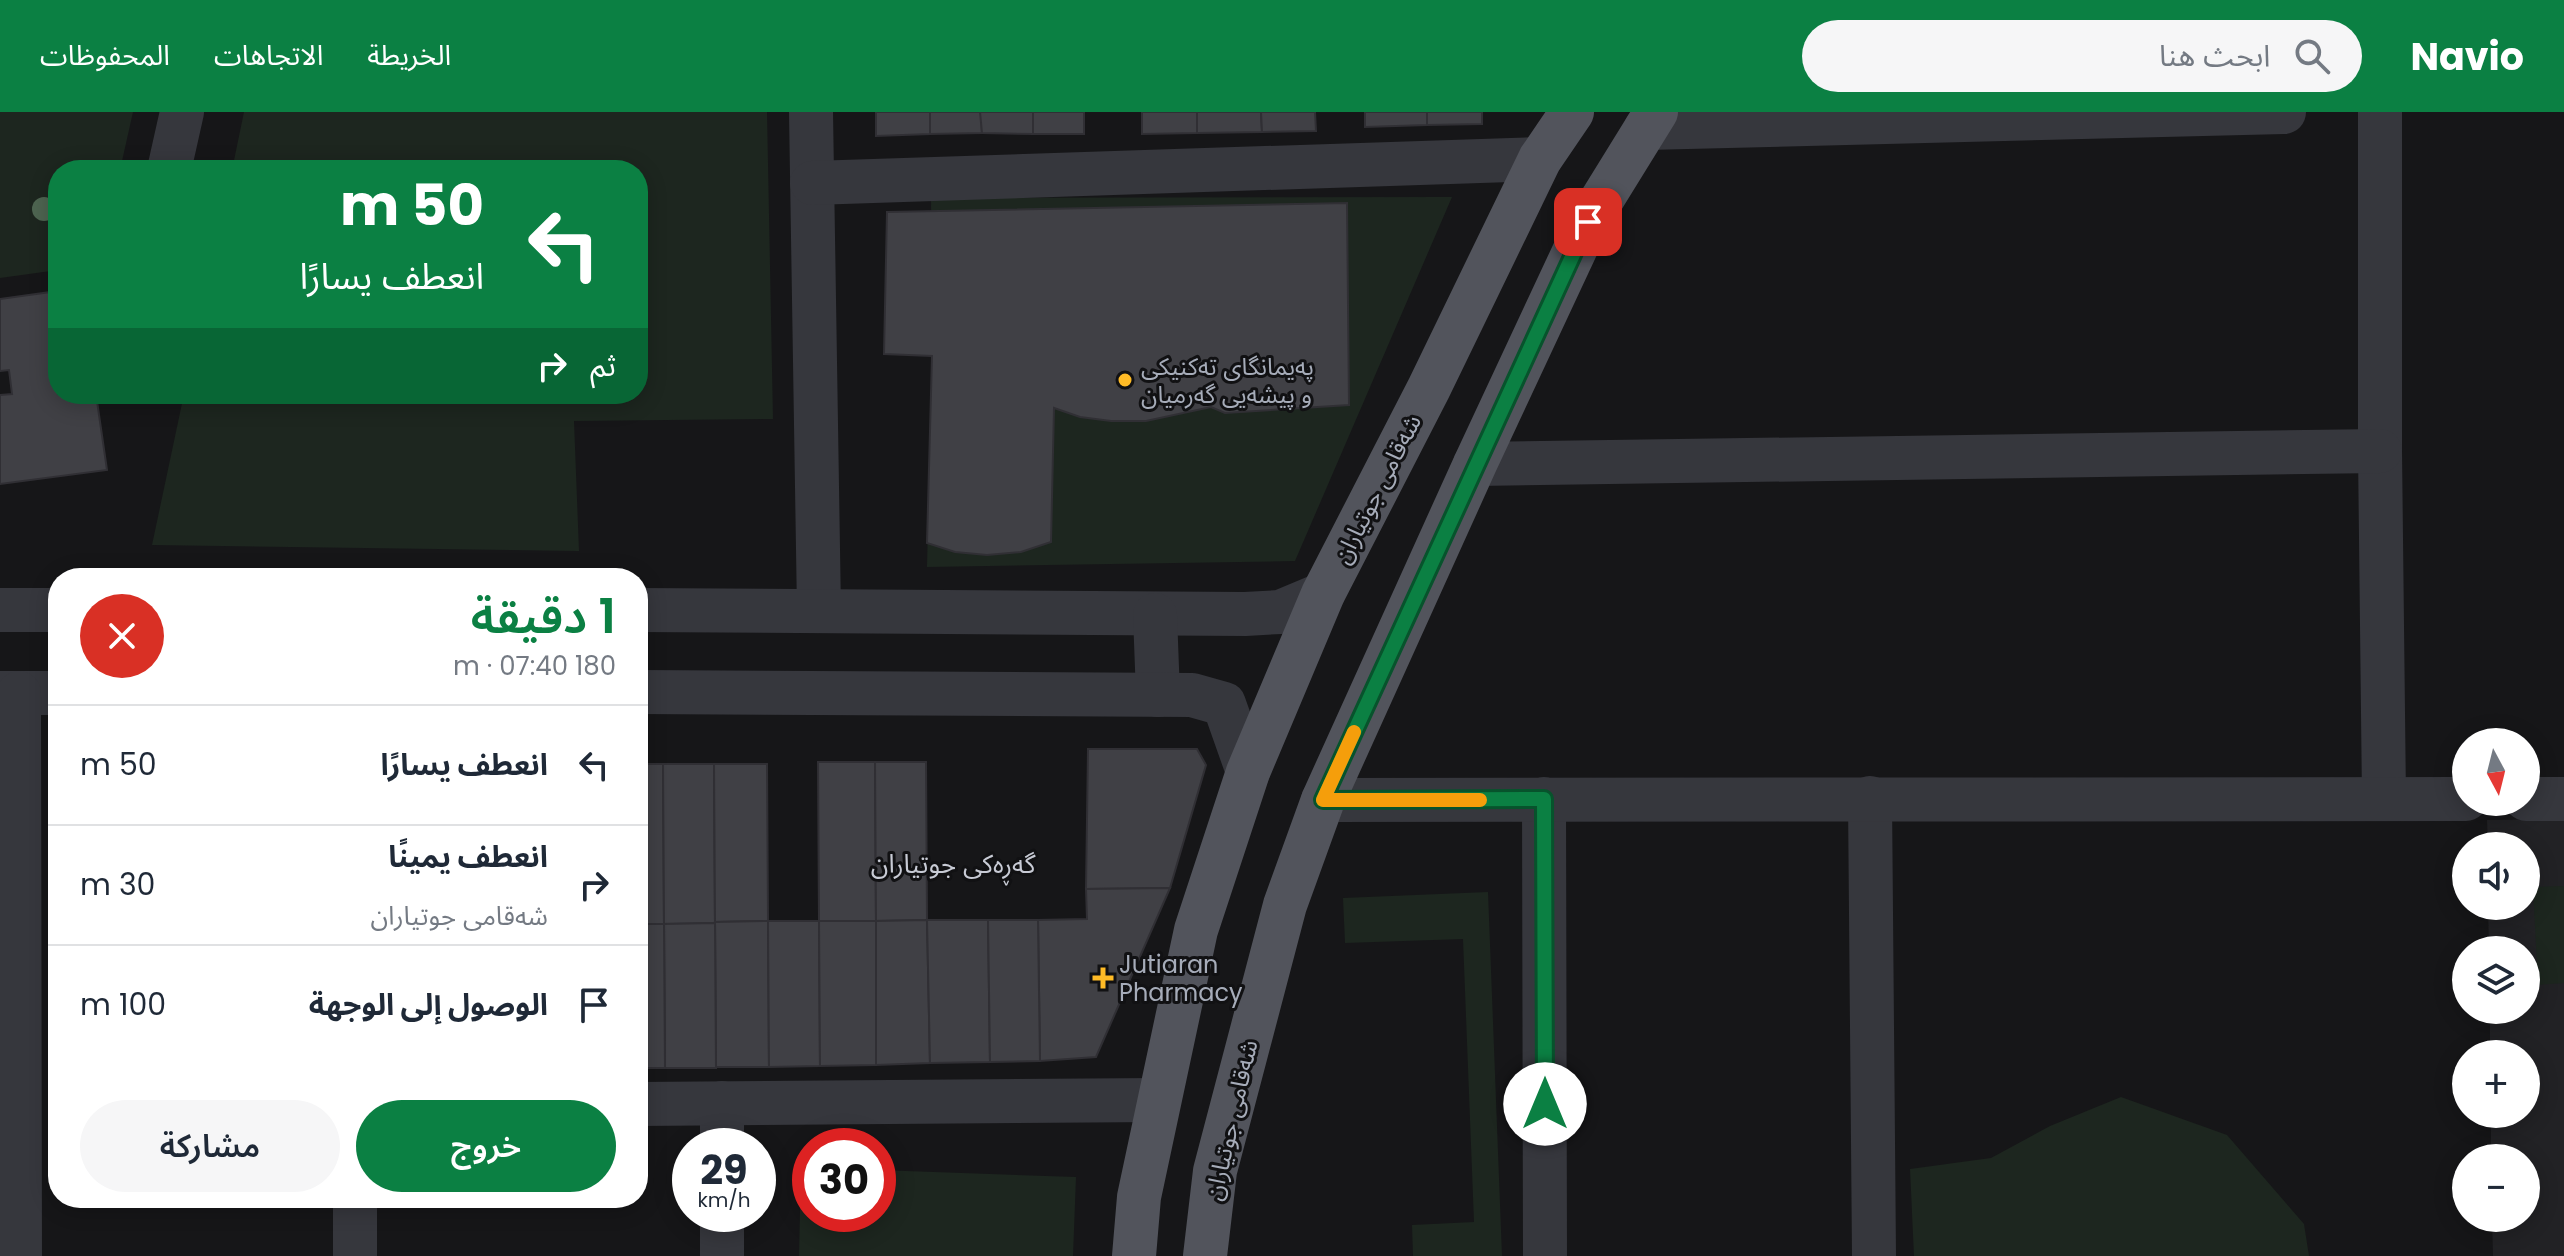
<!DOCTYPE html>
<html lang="ar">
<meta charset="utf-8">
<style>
:root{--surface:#fff;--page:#f6f6f7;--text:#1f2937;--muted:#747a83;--line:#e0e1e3;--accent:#0b8043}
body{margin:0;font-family:Poppins,"Noto Sans Arabic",sans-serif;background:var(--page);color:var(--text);direction:rtl;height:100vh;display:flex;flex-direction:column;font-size:30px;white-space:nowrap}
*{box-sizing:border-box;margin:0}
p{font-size:26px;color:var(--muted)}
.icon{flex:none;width:44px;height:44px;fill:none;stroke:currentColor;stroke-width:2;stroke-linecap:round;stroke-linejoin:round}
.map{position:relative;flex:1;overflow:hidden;direction:ltr}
.sheet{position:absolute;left:48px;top:456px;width:600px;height:640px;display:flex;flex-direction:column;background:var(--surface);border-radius:32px;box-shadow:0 4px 20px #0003;direction:rtl}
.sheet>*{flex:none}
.guide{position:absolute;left:48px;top:48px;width:600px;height:244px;border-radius:32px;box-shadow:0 4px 20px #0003;direction:rtl;background:#0b8043;color:#fff;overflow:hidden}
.needle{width:52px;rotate:173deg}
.buttons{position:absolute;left:2452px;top:616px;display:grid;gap:16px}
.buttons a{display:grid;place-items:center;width:88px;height:88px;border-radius:50%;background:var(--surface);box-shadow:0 4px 20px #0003;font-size:40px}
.speed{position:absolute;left:672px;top:1016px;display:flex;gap:16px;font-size:40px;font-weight:700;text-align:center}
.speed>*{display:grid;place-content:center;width:104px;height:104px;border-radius:50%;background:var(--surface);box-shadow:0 4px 20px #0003;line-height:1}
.speed small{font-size:20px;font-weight:400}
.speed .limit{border:12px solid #d22;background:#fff;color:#111}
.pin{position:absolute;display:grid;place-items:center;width:68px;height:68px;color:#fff;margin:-34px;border-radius:16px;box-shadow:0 4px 12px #0006}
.me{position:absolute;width:88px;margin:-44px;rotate:0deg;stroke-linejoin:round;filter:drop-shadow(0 0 6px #0008)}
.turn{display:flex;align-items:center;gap:28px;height:168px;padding:0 32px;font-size:36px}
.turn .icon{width:104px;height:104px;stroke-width:2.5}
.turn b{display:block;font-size:56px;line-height:68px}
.then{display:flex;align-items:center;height:76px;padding:0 32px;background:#0003;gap:16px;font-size:30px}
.round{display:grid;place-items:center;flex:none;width:84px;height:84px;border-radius:42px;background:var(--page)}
.head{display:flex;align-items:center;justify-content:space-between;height:136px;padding:0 32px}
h1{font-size:48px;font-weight:600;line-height:60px;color:var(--accent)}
.button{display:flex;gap:16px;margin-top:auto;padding:16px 32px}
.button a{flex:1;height:92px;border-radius:48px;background:var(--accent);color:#fff;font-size:32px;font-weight:600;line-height:92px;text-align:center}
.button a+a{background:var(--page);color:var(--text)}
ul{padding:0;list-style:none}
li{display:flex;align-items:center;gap:24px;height:120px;padding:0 32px;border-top:2px solid var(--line)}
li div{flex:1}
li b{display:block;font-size:30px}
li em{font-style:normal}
header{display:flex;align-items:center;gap:48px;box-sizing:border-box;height:112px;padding:0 40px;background:var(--accent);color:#fff}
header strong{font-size:38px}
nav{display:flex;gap:44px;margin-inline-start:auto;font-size:28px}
.search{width:560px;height:72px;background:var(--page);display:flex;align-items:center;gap:20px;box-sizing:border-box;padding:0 28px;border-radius:44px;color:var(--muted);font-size:30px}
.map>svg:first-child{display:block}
.built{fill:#222225}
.green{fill:#1d261f}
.building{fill:#404045;stroke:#302f34;stroke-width:2}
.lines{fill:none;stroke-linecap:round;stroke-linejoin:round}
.minor{stroke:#36373d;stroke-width:44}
.major{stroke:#52545c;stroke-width:44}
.tree{fill:#4e6551}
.route-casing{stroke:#07532c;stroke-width:20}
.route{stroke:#0b8043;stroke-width:14}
.slow{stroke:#f59e0b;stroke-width:14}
.poi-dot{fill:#ffbb26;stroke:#111113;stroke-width:3}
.labels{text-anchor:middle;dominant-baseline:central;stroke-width:6;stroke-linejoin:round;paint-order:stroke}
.poi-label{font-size:24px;fill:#a6acb9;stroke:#111113;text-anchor:start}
.street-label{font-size:24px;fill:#a6acb9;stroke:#111113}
.neighbourhood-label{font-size:26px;fill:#c8cbd5;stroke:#111113}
</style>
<header>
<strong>Navio</strong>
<div class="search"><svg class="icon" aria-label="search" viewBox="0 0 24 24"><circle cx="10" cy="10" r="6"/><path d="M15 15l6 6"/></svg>ابحث هنا</div>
<nav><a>الخريطة</a><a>الاتجاهات</a><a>المحفوظات</a></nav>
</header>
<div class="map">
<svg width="2564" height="1144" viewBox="0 0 2564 1144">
<rect width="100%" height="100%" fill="#161618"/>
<polygon class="built" points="2564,707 2564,1144 2493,1144 2492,1106 2526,1106 2526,1046 2491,1046 2491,1002 2526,1002 2526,942 2490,942 2490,898 2526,898 2526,838 2489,838 2488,794 2526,794 2526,734 2488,734 2487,708"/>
<g class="green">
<polygon points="0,0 133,0 120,58 58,58 58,158 0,166"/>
<polygon points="244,0 767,0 773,307 574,309 579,439 152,433 184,282 638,282 638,58 232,58"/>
<polygon points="1452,85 1295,449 927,455 932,244 931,86"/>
<polygon points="58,723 58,949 53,949"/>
<polygon points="2564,774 2564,871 2538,873 2533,775"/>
<polygon points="1488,780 1502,1144 1413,1144 1412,1113 1474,1110 1463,827 1345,831 1343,786"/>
<polygon points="2121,985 2227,1023 2304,1112 2309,1144 1914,1144 1910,1057 1991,1046 2050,1014"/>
<polygon points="801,1055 810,1056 810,1102 878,1102 878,1058 1076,1065 1073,1144 799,1144"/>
</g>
<g class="building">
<polygon points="876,0 930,0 930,22 876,24"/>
<polygon points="930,0 981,0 982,21 930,22"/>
<polygon points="980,0 1033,0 1033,22 982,21"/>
<rect x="1033" y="0" width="51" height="22"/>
<polygon points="1142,0 1197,0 1197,21 1142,22"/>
<polygon points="1197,0 1261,0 1262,20 1197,21"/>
<polygon points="1261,0 1315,0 1316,19 1262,20"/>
<polygon points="1365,0 1427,0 1427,13 1365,15"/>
<polygon points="1427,0 1482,0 1482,12 1427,13"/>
<polygon points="1347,91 1349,293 1225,301 1211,295 1146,309 1111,309 1080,305 1054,296 1051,430 1021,440 987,443 955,440 927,431 932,244 884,242 887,100"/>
<polygon points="58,179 58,282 96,282 107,358 0,372 0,283 12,282 9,258 0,259 0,187"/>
<polygon points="1088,637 1197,637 1206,653 1170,776 1086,777"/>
<polygon points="818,650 875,650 876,809 819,809"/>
<polygon points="875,650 926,650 927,808 876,809"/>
<polygon points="638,652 663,652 664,812 638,812"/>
<polygon points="663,652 714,652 715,811 664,812"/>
<polygon points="714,652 767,652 768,809 715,810"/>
<polygon points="1170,776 1096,945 1040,949 1038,808 1087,807 1086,777"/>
<polygon points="927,808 930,951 876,953 876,809"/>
<polygon points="927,808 988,808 990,950 930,951"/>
<polygon points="988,808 1038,808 1040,949 990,950"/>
<polygon points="768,809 769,955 716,955 715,810"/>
<polygon points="768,809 819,809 820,954 769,955"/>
<polygon points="819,809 876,809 876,953 820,954"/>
<polygon points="715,811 716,956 665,956 664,812"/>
<polygon points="638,812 664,812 665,956 638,956"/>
</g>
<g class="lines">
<g class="minor">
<polyline points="811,0 819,499"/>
<polyline points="2380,0 2380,339 2384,687"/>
<polyline points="1646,16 2284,0"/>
<polyline points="169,58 182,0"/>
<polyline points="812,71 1540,47"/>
<polyline points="1475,352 2380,339"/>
<polyline points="0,498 58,498"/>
<polyline points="638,498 1245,502 1280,500 1323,482"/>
<polyline points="1155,503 1158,583"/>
<polyline points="638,580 1192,583 1224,592 1248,660"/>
<polyline points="0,581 58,581"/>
<polyline points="19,581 20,1144"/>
<polyline points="1870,686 1874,1144"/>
<polyline points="1544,687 1545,1144"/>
<polyline points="2526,687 2564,687"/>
<polyline points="1323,688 2466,687"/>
<polyline points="722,991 722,1034"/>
<polyline points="638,992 1159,988"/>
<polyline points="355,1086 355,1144"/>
<polyline points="722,1102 722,1144"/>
</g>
<g class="major">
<polyline points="1134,1144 1139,1085 1196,818 1248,660 1323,482 1429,276 1540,47 1572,0"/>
<polyline points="1205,1144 1215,1059 1285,793 1323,688 1475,352 1588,110 1656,0"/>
</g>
</g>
<circle class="tree" cx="44" cy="97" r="12"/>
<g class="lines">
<g class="route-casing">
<polyline id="route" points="1545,992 1544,687 1323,688 1588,110"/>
</g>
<use href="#route" class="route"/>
<polyline class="slow" points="1354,620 1323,688 1480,688"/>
</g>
<g class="poi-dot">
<circle cx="1125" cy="268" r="8"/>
<path d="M1099 854h8v8h8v8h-8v8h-8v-8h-8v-8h8z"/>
</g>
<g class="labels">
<g class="poi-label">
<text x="1141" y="254">پەیمانگای تەکنیکی<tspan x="1141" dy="28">و پیشەیی گەرمیان</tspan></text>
<text x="1119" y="852">Jutiaran<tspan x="1119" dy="28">Pharmacy</tspan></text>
</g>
<g class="street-label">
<text transform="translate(1377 377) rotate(-63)">شەقامی جوتیاران</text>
<text transform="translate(1231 1008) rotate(-77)">شەقامی جوتیاران</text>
</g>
<g class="neighbourhood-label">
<text x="953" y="752">گەڕەکی جوتیاران</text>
</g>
</g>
</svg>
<div class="buttons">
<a><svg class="needle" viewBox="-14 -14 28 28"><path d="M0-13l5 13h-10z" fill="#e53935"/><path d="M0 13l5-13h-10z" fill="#747a83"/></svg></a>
<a><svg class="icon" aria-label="sound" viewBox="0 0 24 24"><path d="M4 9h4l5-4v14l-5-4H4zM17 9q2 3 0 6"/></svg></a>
<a><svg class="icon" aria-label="layers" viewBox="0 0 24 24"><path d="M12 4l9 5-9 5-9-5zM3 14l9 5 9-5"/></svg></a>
<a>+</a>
<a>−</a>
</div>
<div class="speed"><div>29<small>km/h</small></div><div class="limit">30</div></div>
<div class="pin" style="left:1588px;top:110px;background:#d93025"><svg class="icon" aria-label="arrive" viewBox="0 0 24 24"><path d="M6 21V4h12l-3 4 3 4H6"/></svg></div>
<svg class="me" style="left:1545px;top:992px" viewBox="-20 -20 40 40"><circle r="19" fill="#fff"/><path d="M0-13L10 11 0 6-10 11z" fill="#0b8043"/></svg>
<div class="guide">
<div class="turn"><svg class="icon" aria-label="left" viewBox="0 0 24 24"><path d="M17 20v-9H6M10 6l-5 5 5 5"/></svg><div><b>50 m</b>انعطف يسارًا</div></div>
<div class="then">ثم<svg class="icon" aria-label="right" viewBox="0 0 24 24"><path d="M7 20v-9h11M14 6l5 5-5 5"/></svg></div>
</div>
<section class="sheet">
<div class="head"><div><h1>1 دقيقة</h1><p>180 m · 07:40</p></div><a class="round" style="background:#d93025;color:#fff"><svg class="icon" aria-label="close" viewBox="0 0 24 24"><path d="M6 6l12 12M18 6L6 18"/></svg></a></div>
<ul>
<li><svg class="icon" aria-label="left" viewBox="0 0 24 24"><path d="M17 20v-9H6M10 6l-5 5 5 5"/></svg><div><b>انعطف يسارًا</b></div><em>50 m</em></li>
<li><svg class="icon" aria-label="right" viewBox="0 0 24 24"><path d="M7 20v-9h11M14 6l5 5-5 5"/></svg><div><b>انعطف يمينًا</b><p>شەقامی جوتیاران</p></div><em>30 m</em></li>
<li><svg class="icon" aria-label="arrive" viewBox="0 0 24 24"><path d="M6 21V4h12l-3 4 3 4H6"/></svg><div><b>الوصول إلى الوجهة</b></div><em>100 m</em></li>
</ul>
<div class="button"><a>خروج</a><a>مشاركة</a></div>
</section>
</div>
